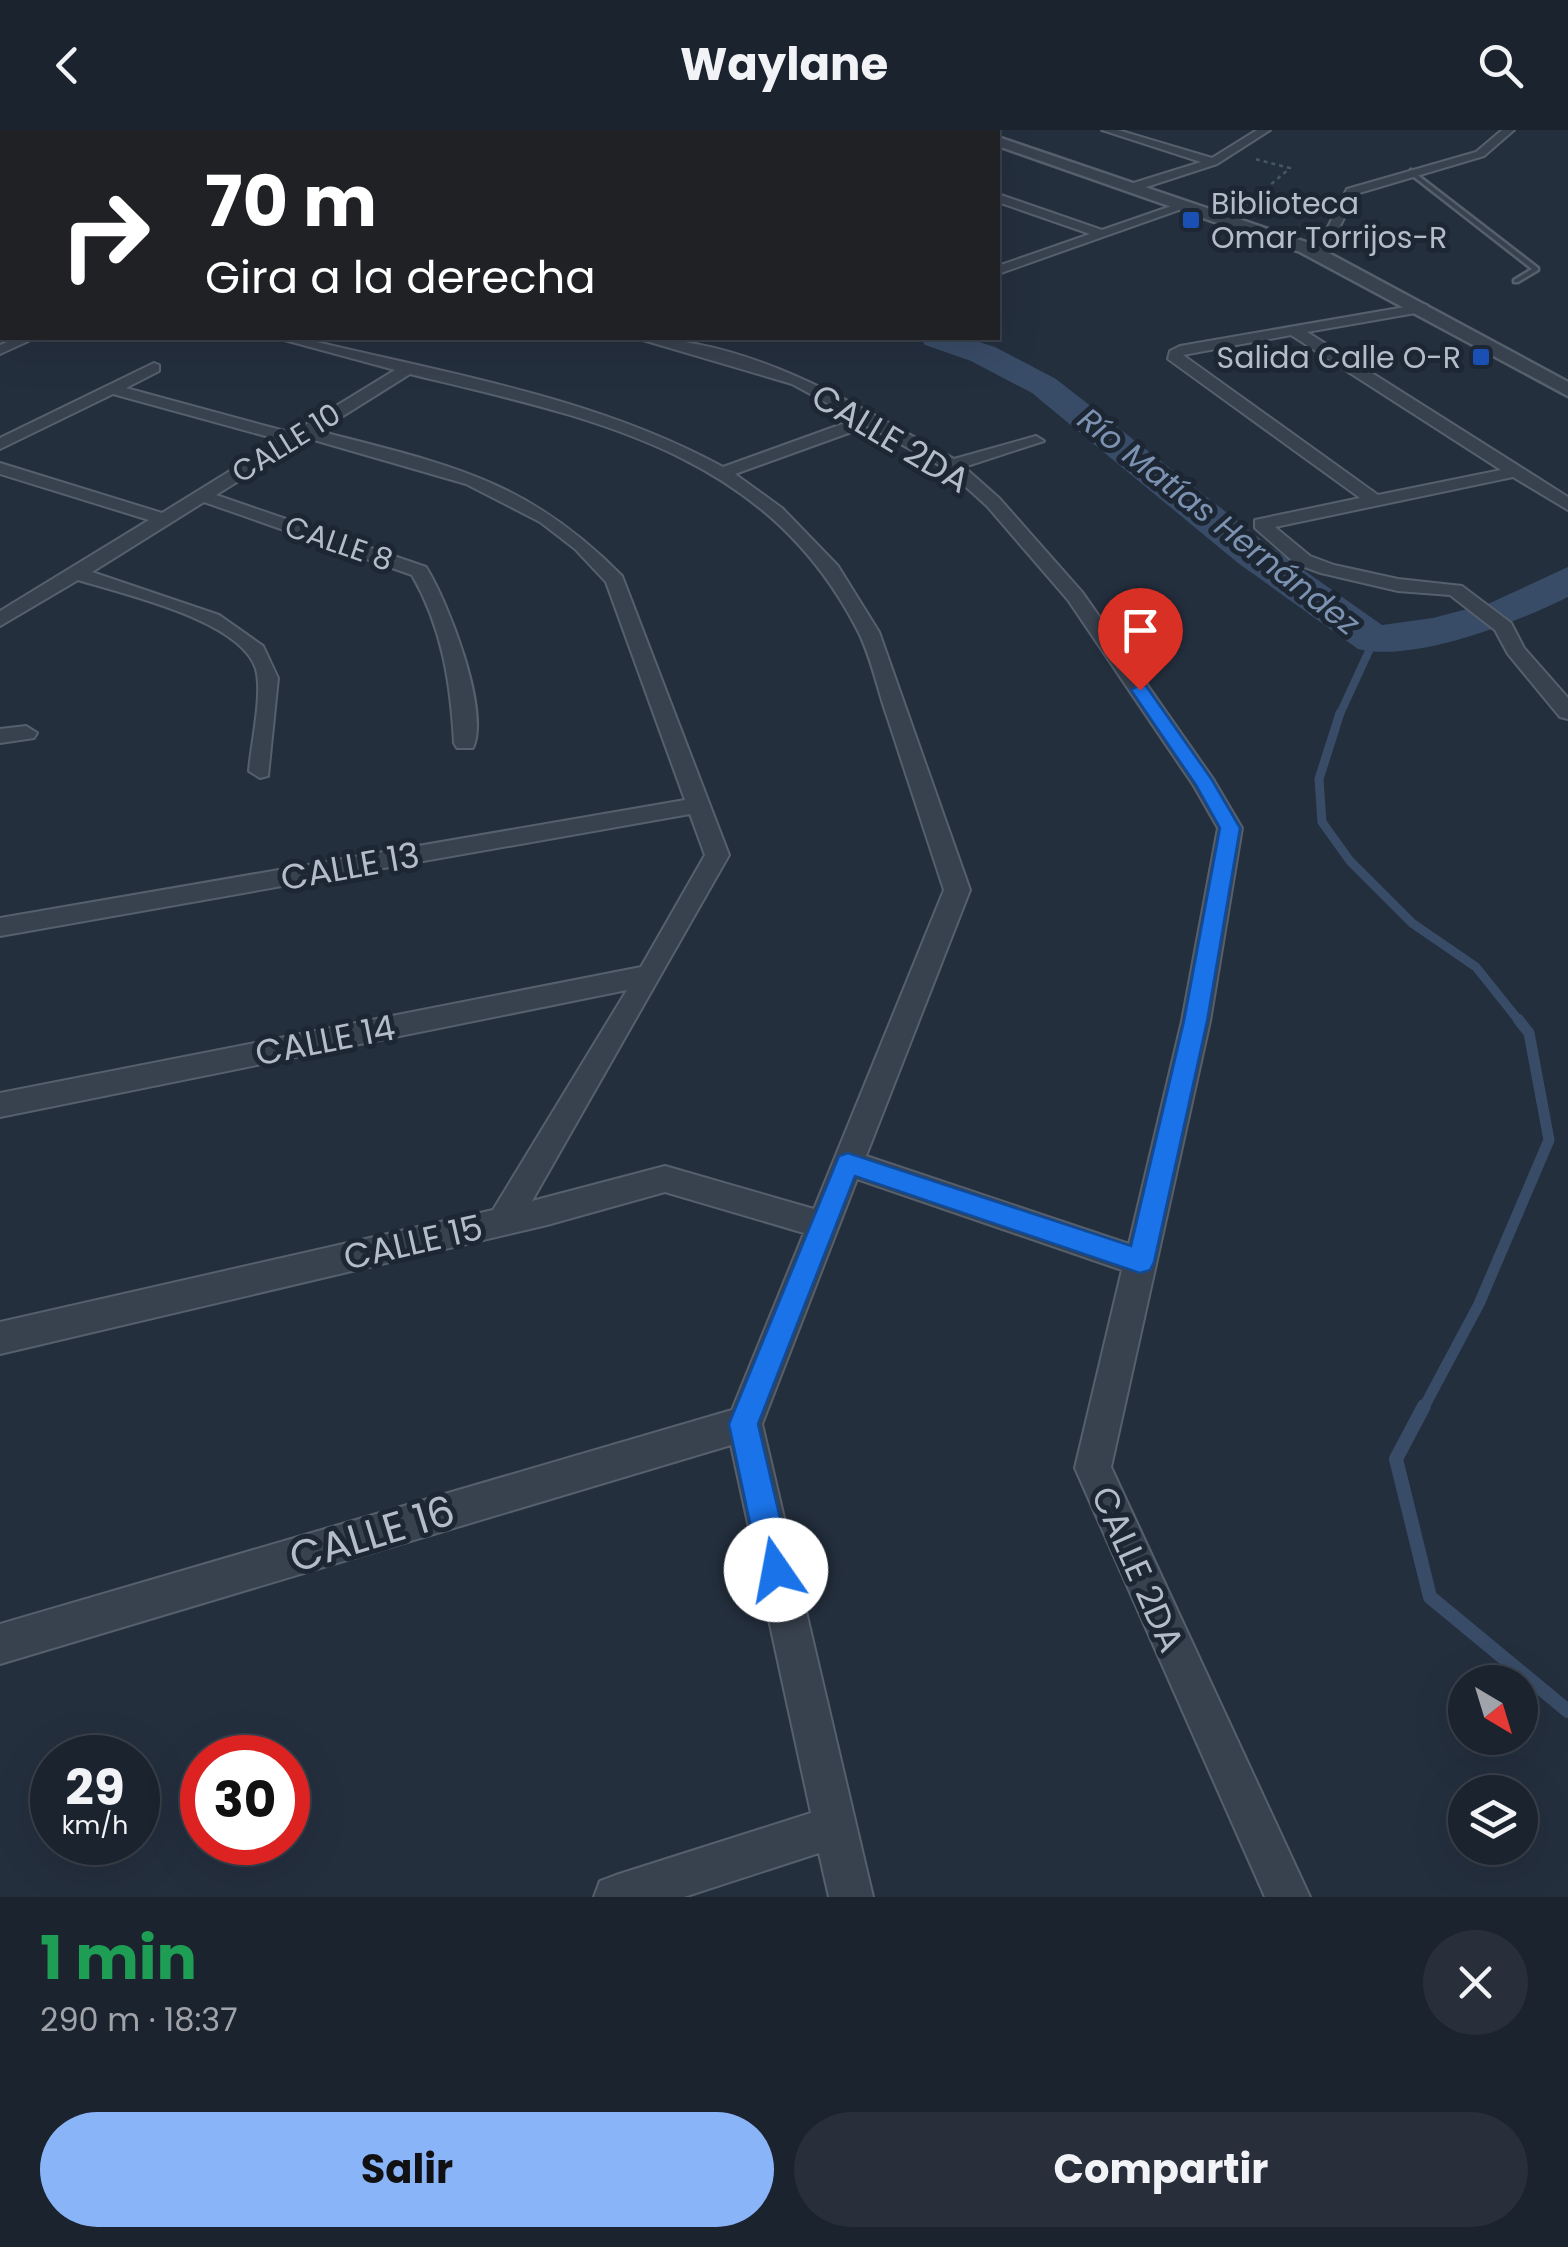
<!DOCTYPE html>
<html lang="es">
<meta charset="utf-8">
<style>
:root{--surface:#1b232e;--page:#282f3a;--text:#f1f3f6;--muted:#a0a4aa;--line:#39404a;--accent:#8ab4f8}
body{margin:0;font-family:Poppins,sans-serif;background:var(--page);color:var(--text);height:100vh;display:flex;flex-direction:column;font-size:38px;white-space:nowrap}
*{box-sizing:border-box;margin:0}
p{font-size:32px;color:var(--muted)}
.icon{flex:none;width:55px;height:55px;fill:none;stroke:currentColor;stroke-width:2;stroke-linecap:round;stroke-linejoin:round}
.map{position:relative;height:1767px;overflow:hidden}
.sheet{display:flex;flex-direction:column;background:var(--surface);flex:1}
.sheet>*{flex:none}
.banner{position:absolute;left:0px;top:0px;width:1000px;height:210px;box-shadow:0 10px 40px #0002,0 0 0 2px var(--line);background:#202124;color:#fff;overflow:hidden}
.needle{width:65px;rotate:142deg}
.buttons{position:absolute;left:1448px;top:1535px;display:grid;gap:20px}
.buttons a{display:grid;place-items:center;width:90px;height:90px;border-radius:50%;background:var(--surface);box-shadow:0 10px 40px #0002,0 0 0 2px var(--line);font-size:50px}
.speed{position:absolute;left:30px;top:1605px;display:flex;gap:20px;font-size:50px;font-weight:700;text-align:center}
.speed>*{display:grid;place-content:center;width:130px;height:130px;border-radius:50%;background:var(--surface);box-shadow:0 10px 40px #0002,0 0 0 2px var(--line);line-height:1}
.speed small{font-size:25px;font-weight:400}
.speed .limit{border:15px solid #d22;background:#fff;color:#111}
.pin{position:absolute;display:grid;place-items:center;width:85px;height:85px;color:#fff;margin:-102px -42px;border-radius:50% 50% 50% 0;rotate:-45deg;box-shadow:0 0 10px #0007}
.pin .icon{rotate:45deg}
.me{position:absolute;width:110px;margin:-55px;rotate:348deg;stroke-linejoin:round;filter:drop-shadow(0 0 8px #0008)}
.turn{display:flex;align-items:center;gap:35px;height:210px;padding:0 40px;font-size:45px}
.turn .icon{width:130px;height:130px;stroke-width:2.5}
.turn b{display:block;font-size:70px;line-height:85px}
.round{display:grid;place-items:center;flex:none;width:105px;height:105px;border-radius:52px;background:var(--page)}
.head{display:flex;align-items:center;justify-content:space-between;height:170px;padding:0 40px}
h1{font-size:60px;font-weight:700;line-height:75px;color:#1e9e55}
.primary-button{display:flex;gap:20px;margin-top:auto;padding:20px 40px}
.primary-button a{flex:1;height:115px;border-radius:60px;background:var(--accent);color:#111;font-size:40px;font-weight:700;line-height:115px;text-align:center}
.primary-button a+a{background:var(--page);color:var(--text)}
header{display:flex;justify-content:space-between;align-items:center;height:130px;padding:0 40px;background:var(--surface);font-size:45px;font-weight:700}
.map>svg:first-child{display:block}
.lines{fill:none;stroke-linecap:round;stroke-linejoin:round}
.stream-far3{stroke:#394c67;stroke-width:8}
.stream-far2{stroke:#394c67;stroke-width:9}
.stream-far1{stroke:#394c67;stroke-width:11}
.stream{stroke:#394c67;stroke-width:14}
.river{fill:#394c67;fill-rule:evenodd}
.service-casing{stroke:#565f6c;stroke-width:5}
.minor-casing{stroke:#565f6c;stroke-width:4}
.tertiary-casing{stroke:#565f6c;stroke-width:5}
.path{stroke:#44595c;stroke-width:2.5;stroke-dasharray:4 4;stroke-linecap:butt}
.service{fill:#38414e;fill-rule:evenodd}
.minor{fill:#38414e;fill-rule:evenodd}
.tertiary{fill:#38414e;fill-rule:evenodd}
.route{fill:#1a73e8;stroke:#114b97;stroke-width:2.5}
.transit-dot{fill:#1a4fb4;stroke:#1d2633;stroke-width:4}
.labels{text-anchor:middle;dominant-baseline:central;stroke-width:10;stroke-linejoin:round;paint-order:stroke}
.far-poi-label{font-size:30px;fill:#b4bcc9;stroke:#1d2633;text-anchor:start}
.far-street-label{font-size:30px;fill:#b4bcc9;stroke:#1d2633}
.far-water-label{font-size:32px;font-style:italic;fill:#7c92b1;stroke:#1d2633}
.street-label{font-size:35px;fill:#b4bcc9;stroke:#1d2633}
.near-street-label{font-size:42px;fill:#b4bcc9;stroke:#1d2633}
</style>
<header><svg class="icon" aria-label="back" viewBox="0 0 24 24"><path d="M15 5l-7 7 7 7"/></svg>Waylane<svg class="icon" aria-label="search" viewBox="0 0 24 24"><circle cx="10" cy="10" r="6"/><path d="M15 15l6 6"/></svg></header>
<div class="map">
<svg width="1568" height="1767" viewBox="0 0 1568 1767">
<rect width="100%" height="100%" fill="#242f3e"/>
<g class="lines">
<polyline class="stream-far3" points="1339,586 1374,510"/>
<polyline class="stream-far2" points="1340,583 1319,649 1322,692 1350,731 1412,793 1476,837 1520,892"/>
<polyline class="stream-far1" points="1423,1279 1479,1174 1549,1010 1529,903 1518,889"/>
<polyline class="stream" points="1424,1276 1396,1329 1430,1467 1568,1581"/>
<g class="river">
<rect x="0" y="39" width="2" height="16"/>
<path d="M920,208H966L995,217L1056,249L1268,415L1382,495L1433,488L1490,473L1568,437V467C1518,492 1414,533 1358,519L1238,433L1032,263L971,231L925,215Z"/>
</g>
<g class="service-casing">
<polygon id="service" points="1411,40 1538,138 1538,140 1518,152 1514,152 1514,150 1532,139 1409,43"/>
</g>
<g class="minor-casing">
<g id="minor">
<polygon points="477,0 505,0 506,2 479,2"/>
<polygon points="1102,0 1118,0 1212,28 1257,0 1270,0 1217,34 1131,62 1127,55 1201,32"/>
<polygon points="1502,0 1514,0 1484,26 1356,64 1335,106 1311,121 1299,118 1326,101 1347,59 1476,22"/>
<polygon points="998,64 1102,100 1180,73 1190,76 998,144 998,136 1090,104 998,72"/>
<path d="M1422,174L1427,175V181L1307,202L1568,367V380L1513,347L1275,397L1310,426L1334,435L1398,449L1462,456L1511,493L1524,518L1568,568V589L1560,587L1508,524L1495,500L1450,465L1398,461L1321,443L1296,434L1255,398V390L1360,368L1168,229L1170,221L1180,216ZM1291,205L1501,340L1378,365L1183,225Z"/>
<polygon points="17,208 35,208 0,224 0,215"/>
<path d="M277,208H300C443,243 593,266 723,337L856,289L792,254L636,208C752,208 857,277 954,329L1036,306L1044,311L964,337L999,368L1082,462L1213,649L1242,698L1210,891L1111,1337L1310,1767H1265L1075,1338L1122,1140L857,1049L762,1294L873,1767H829L819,1723L684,1767H594L600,1751L616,1745L811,1683L731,1315L0,1534V1494L732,1280L804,1103L665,1062L547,1095L0,1224V1192L493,1080L627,860L0,987V963L641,837L705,725L690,684L0,806V788L685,670L606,452L575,419L540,392L466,354L307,308L216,365L426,437C448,472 490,580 473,618H457L454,613C451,553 442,497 412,445L204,372L92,442L219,485L263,516L278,548L268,646L260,648L249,641C251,614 263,565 256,539C241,490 123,464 78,450L0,496V481L149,390L0,344V333L162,383L280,310L113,264L0,319V308L154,233L159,235V241L126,258L292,303L395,240ZM410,244C589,288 764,319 857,499C871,525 877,558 887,586C906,644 925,702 944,760L814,1079L665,1036L532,1071L729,725L622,446C526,348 445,334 319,301ZM868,296L946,339L987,376L1068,470L1194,656L1218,698L1182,891L1129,1114L866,1026L970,760L879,502L838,436L782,378L735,344Z"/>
<polygon points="26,596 37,603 34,608 0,613 0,599"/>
</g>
</g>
<g class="tertiary-casing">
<g id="tertiary">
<rect x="0" y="4" width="2" height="8"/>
<polygon points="998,7 1312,114 1568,252 1568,266 1300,122 998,16"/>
</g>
</g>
<polyline class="path" points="1247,75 1290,38 1255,29"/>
<use href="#service" class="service"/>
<use href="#minor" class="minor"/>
<use href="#tertiary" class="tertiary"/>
</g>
<polygon class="route" points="1140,555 1146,556 1212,650 1240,698 1207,891 1154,1132 1150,1140 1140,1143 855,1046 758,1294 792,1440 787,1451 776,1456 765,1451 760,1440 729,1294 839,1026 848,1023 1131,1116 1184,891 1220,698 1196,655 1131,560"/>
<g class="transit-dot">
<rect x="1181" y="80" width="20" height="20" rx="5"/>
<rect x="1471" y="217" width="20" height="20" rx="5"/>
</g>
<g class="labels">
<g class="far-poi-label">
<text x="1211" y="73">Biblioteca<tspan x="1211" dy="34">Omar Torrijos-R</tspan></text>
<text x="1461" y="227" text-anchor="end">Salida Calle O-R</text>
</g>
<g class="far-street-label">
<text transform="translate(286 313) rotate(-32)">CALLE 10</text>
<text transform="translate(339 413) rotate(19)">CALLE 8</text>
</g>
<g class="far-water-label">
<text transform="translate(1219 391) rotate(38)">Río Matías Hernández</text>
</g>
<g class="street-label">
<text transform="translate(891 308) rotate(31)">CALLE 2DA</text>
<text transform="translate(350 736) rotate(-10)">CALLE 13</text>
<text transform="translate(325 910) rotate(-11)">CALLE 14</text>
<text transform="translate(413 1112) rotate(-13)">CALLE 15</text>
<text transform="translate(1138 1439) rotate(66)">CALLE 2DA</text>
</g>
<g class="near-street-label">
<text transform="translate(372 1404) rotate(-17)">CALLE 16</text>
</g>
</g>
</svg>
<div class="buttons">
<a><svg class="needle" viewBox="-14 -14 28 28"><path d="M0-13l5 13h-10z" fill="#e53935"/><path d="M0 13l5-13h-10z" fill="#a0a4aa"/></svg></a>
<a><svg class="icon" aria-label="layers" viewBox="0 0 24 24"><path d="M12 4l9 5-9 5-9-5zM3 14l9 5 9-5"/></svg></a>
</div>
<div class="speed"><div>29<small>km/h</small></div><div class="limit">30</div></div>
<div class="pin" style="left:1140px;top:560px;background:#d93025"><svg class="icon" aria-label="arrive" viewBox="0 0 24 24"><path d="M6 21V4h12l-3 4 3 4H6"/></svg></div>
<svg class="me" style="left:776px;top:1440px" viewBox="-20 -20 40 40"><circle r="19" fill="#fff"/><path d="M0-13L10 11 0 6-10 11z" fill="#1a73e8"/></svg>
<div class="banner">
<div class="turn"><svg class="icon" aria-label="right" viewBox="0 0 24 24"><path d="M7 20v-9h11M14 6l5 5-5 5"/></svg><div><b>70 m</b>Gira a la derecha</div></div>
</div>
</div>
<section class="sheet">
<div class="head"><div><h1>1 min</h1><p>290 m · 18:37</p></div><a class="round"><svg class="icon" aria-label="close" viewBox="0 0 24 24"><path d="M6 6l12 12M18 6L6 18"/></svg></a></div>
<div class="primary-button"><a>Salir</a><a>Compartir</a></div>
</section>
